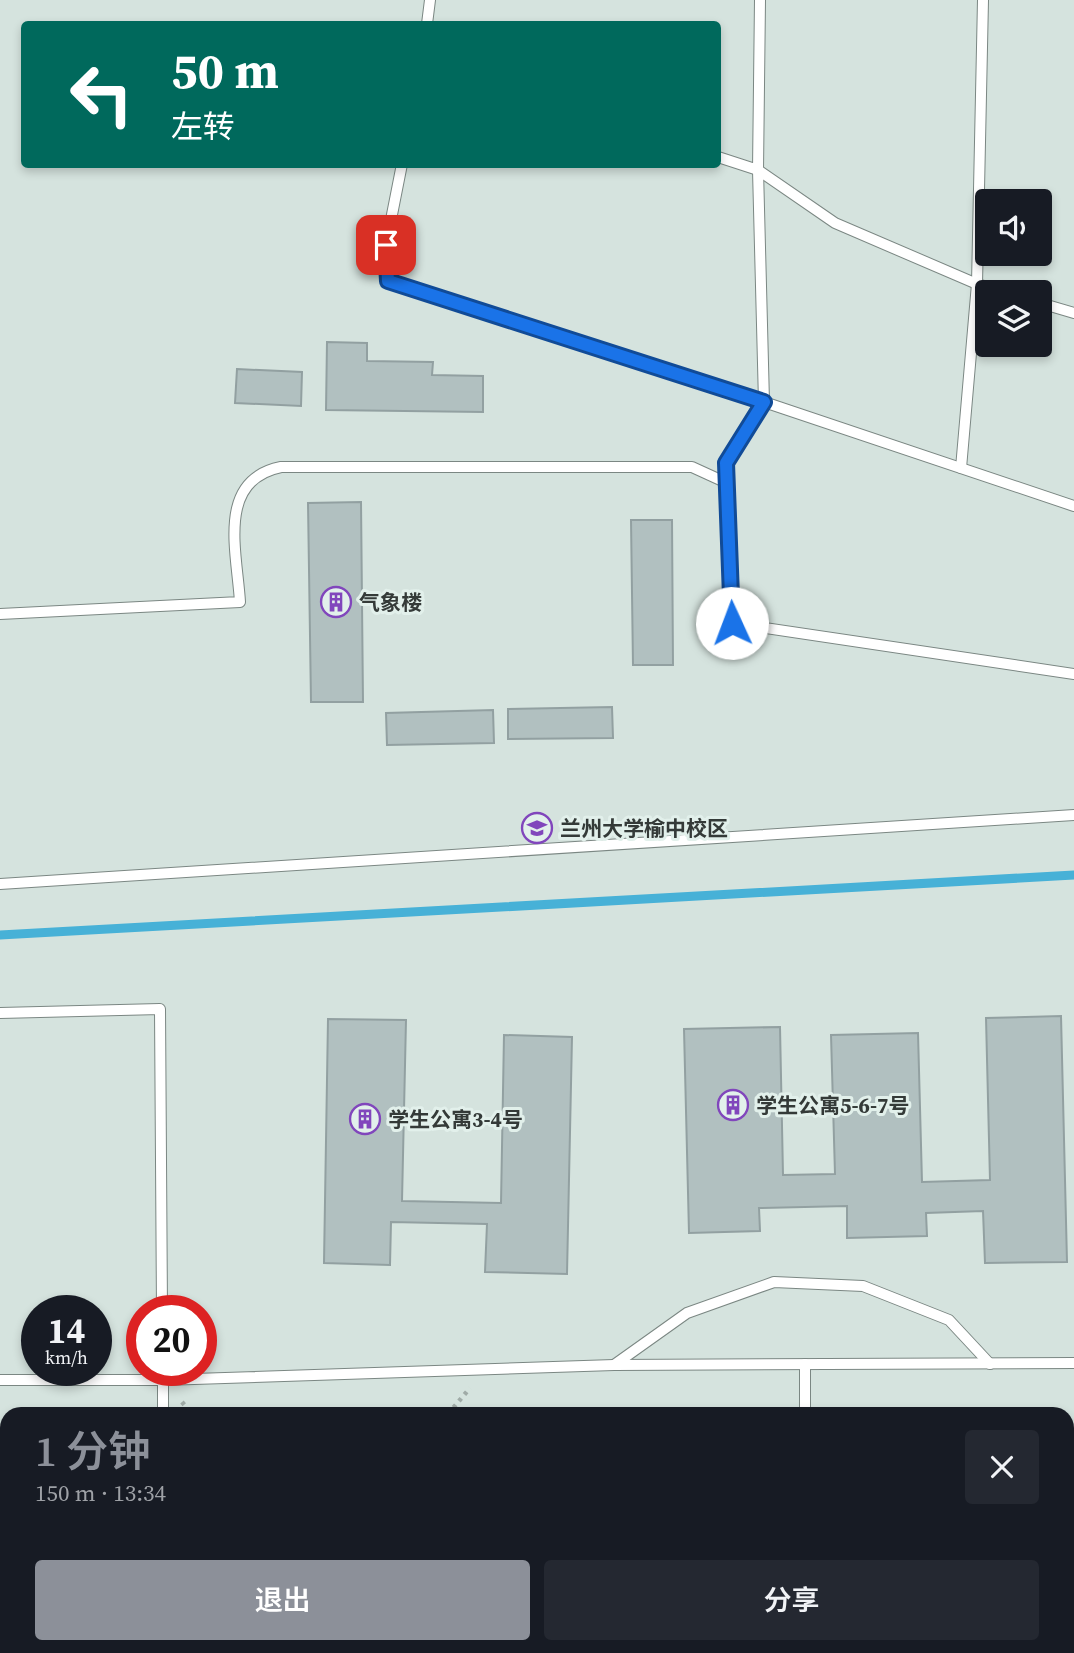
<!DOCTYPE html>
<html lang="zh">
<meta charset="utf-8">
<style>
:root{--surface:#171b24;--page:#242831;--text:#f1f3f6;--muted:#9ea1a6;--accent:#8c9099}
body{margin:0;font-family:"Source Serif 4","Noto Sans SC",serif;background:var(--page);color:var(--text);height:100vh;display:flex;flex-direction:column;font-size:26px;white-space:nowrap}
*{box-sizing:border-box;margin:0}
p{font-size:23px;color:var(--muted)}
.icon{flex:none;width:38px;height:38px;fill:none;stroke:currentColor;stroke-width:2;stroke-linecap:round;stroke-linejoin:round}
.map{position:relative;flex:1;overflow:hidden}
.sheet{position:absolute;left:0px;top:1407px;width:1074px;height:247px;display:flex;flex-direction:column;background:var(--surface);border-radius:21px 21px 0 0;box-shadow:0 4px 10px #0003}
.sheet>*{flex:none}
.banner{position:absolute;left:21px;top:21px;width:700px;height:147px;border-radius:7px;box-shadow:0 4px 10px #0003;background:#00695c;color:#fff;overflow:hidden}
.tools{position:absolute;left:975px;top:189px;display:grid;gap:14px}
.tools a{display:grid;place-items:center;width:77px;height:77px;border-radius:7px;background:var(--surface);box-shadow:0 4px 10px #0003;font-size:35px}
.speed{position:absolute;left:21px;top:1295px;display:flex;gap:14px;font-size:35px;font-weight:700;text-align:center}
.speed>*{display:grid;place-content:center;width:91px;height:91px;border-radius:50%;background:var(--surface);box-shadow:0 4px 10px #0003;line-height:1}
.speed small{font-size:18px;font-weight:400}
.speed .limit{border:10px solid #d22;background:#fff;color:#111}
.pin{position:absolute;display:grid;place-items:center;width:60px;height:60px;color:#fff;margin:-30px;border-radius:14px;box-shadow:0 4px 10px #0006}
.me{position:absolute;width:77px;margin:-38px;rotate:358deg;stroke-linejoin:round;filter:drop-shadow(0 0 5px #0008)}
.turn{display:flex;align-items:center;gap:24px;height:147px;padding:0 35px;font-size:32px}
.turn .icon{width:91px;height:91px;stroke-width:2.5}
.turn b{display:block;font-size:49px;line-height:60px}
.round{display:grid;place-items:center;flex:none;width:74px;height:74px;border-radius:7px;background:var(--page)}
.overview{display:flex;align-items:center;justify-content:space-between;height:119px;padding:0 35px}
h1{font-size:42px;font-weight:600;line-height:52px;color:var(--accent)}
.button{display:flex;gap:14px;margin-top:auto;padding:14px 35px}
.button a{flex:1;height:80px;border-radius:7px;background:var(--accent);color:#fff;font-size:28px;font-weight:600;line-height:80px;text-align:center}
.button a+a{background:var(--page);color:var(--text)}
.map>svg:first-child{display:block}
.lines{fill:none;stroke-linecap:round;stroke-linejoin:round}
.stream{stroke:#47b1d7;stroke-width:9}
.building{fill:#b1c0c0;stroke:#92a0a1;stroke-width:2}
.service-casing{stroke:#7b8783;stroke-width:12}
.path{stroke:#a0aba7;stroke-width:4.5;stroke-dasharray:3.5 5;stroke-linecap:butt}
.service{stroke:#fff;stroke-width:10}
.route-casing{stroke:#114b97;stroke-width:18}
.route{stroke:#1a73e8;stroke-width:12}
.labels{text-anchor:middle;dominant-baseline:central;stroke-width:6;stroke-linejoin:round;paint-order:stroke}
.poi-label{font-size:21px;font-weight:bold;fill:#343a38;stroke:#e2f0eb;text-anchor:start}
</style>
<div class="map">
<svg width="1074" height="1653" viewBox="0 0 1074 1653">
<rect width="100%" height="100%" fill="#d5e3de"/>
<g class="lines">
<polyline class="stream" points="0,935 1074,875"/>
</g>
<g class="building">
<polygon points="327,342 367,343 367,361 433,362 432,375 483,376 483,412 326,410"/>
<polygon points="237,369 302,372 301,406 235,403"/>
<polygon points="361,502 363,702 311,702 308,503"/>
<polygon points="631,520 672,520 673,665 633,665"/>
<polygon points="612,707 613,738 508,739 508,709"/>
<polygon points="493,710 494,743 387,745 386,713"/>
<polygon points="1061,1016 1067,1262 985,1263 983,1211 926,1213 927,1236 847,1238 847,1206 759,1208 760,1231 689,1233 684,1029 780,1027 783,1175 835,1174 831,1035 918,1033 922,1182 990,1180 986,1018"/>
<polygon points="328,1019 406,1020 402,1201 501,1203 504,1035 572,1037 567,1274 485,1272 487,1224 391,1222 390,1265 324,1263"/>
<polygon points="1068,1470 1074,1471 1074,1544 1068,1544"/>
<polygon points="1068,1640 1074,1640 1074,1653 912,1653 912,1647 1068,1647"/>
<rect x="490" y="1647" width="65" height="6"/>
<rect x="654" y="1647" width="70" height="6"/>
</g>
<g class="lines">
<g class="service-casing">
<g id="service">
<polyline points="427,24 430,0"/>
<polyline points="718,157 758,170 760,0"/>
<polyline points="402,164 386,245 388,281 764,402 726,463 732,623 1074,674"/>
<polyline points="758,170 764,402 1074,506"/>
<polyline points="758,170 835,223 977,284 1005,292"/>
<polyline points="1040,303 1074,313"/>
<polyline points="961,468 977,284 983,0"/>
<path d="M0,614L240,602C237,552 216,480 281,467H692L727,483"/>
<polyline points="0,884 1074,815"/>
<polyline points="0,1013 160,1009 162,1311"/>
<polyline points="614,1365 687,1313 774,1282 863,1286 949,1320 990,1364"/>
<polyline points="163,1370 163,1414"/>
<polyline points="0,1380 163,1380 614,1365 1074,1363"/>
<polyline points="805,1414 805,1364"/>
<polyline points="164,1647 164,1653"/>
<polyline points="805,1653 805,1647"/>
</g>
</g>
<g class="path">
<polyline points="182,1402 192,1414"/>
<polyline points="448,1414 470,1388"/>
<polyline points="394,1647 400,1653"/>
<polyline points="261,1653 266,1647"/>
</g>
<use href="#service" class="service"/>
</g>
<g class="lines">
<g class="route-casing">
<polyline id="route" points="386,245 388,281 764,402 726,463 732,623"/>
</g>
<use href="#route" class="route"/>
</g>
<defs>
<g id="building-ring" transform="scale(1.575)"><circle r="9.5" fill="#e2f0eb" stroke="#8146bc" stroke-width="1.5"/><path d="M-4-6H4V6H1V3H-1V6H-4ZM-2.5-4.3h1.7v1.8h-1.7ZM.8-4.3h1.7v1.8H.8ZM-2.5-1h1.7V.8h-1.7ZM.8-1h1.7V.8H.8Z" fill="#8146bc"/></g>
<g id="university-ring" transform="scale(1.575)"><circle r="9.5" fill="#e2f0eb" stroke="#8146bc" stroke-width="1.5"/><path d="M0-5L7-2L0 1L-7-2ZM-4 1L0 2.5L4 1V4Q0 6-4 4Z" fill="#8146bc"/></g>
</defs>
<g fill-rule="evenodd">
<use href="#building-ring" x="336" y="602"/>
<use href="#university-ring" x="537" y="828"/>
<use href="#building-ring" x="733" y="1105"/>
<use href="#building-ring" x="365" y="1119"/>
</g>
<g class="labels">
<g class="poi-label">
<text x="359" y="602">气象楼</text>
<text x="560" y="828">兰州大学榆中校区</text>
<text x="756" y="1105">学生公寓5-6-7号</text>
<text x="388" y="1119">学生公寓3-4号</text>
</g>
</g>
</svg>
<div class="tools">
<a><svg class="icon" aria-label="sound" viewBox="0 0 24 24"><path d="M4 9h4l5-4v14l-5-4H4zM17 9q2 3 0 6"/></svg></a>
<a><svg class="icon" aria-label="layers" viewBox="0 0 24 24"><path d="M12 4l9 5-9 5-9-5zM3 14l9 5 9-5"/></svg></a>
</div>
<div class="speed"><div>14<small>km/h</small></div><div class="limit">20</div></div>
<div class="pin" style="left:386px;top:245px;background:#d93025"><svg class="icon" aria-label="arrive" viewBox="0 0 24 24"><path d="M6 21V4h12l-3 4 3 4H6"/></svg></div>
<svg class="me" style="left:732px;top:623px" viewBox="-20 -20 40 40"><circle r="19" fill="#fff"/><path d="M0-13L10 11 0 6-10 11z" fill="#1a73e8"/></svg>
<div class="banner">
<div class="turn"><svg class="icon" aria-label="left" viewBox="0 0 24 24"><path d="M17 20v-9H6M10 6l-5 5 5 5"/></svg><div><b>50 m</b>左转</div></div>
</div>
<section class="sheet">
<div class="overview"><div><h1>1 分钟</h1><p>150 m · 13:34</p></div><a class="round"><svg class="icon" aria-label="close" viewBox="0 0 24 24"><path d="M6 6l12 12M18 6L6 18"/></svg></a></div>
<div class="button"><a>退出</a><a>分享</a></div>
</section>
</div>
